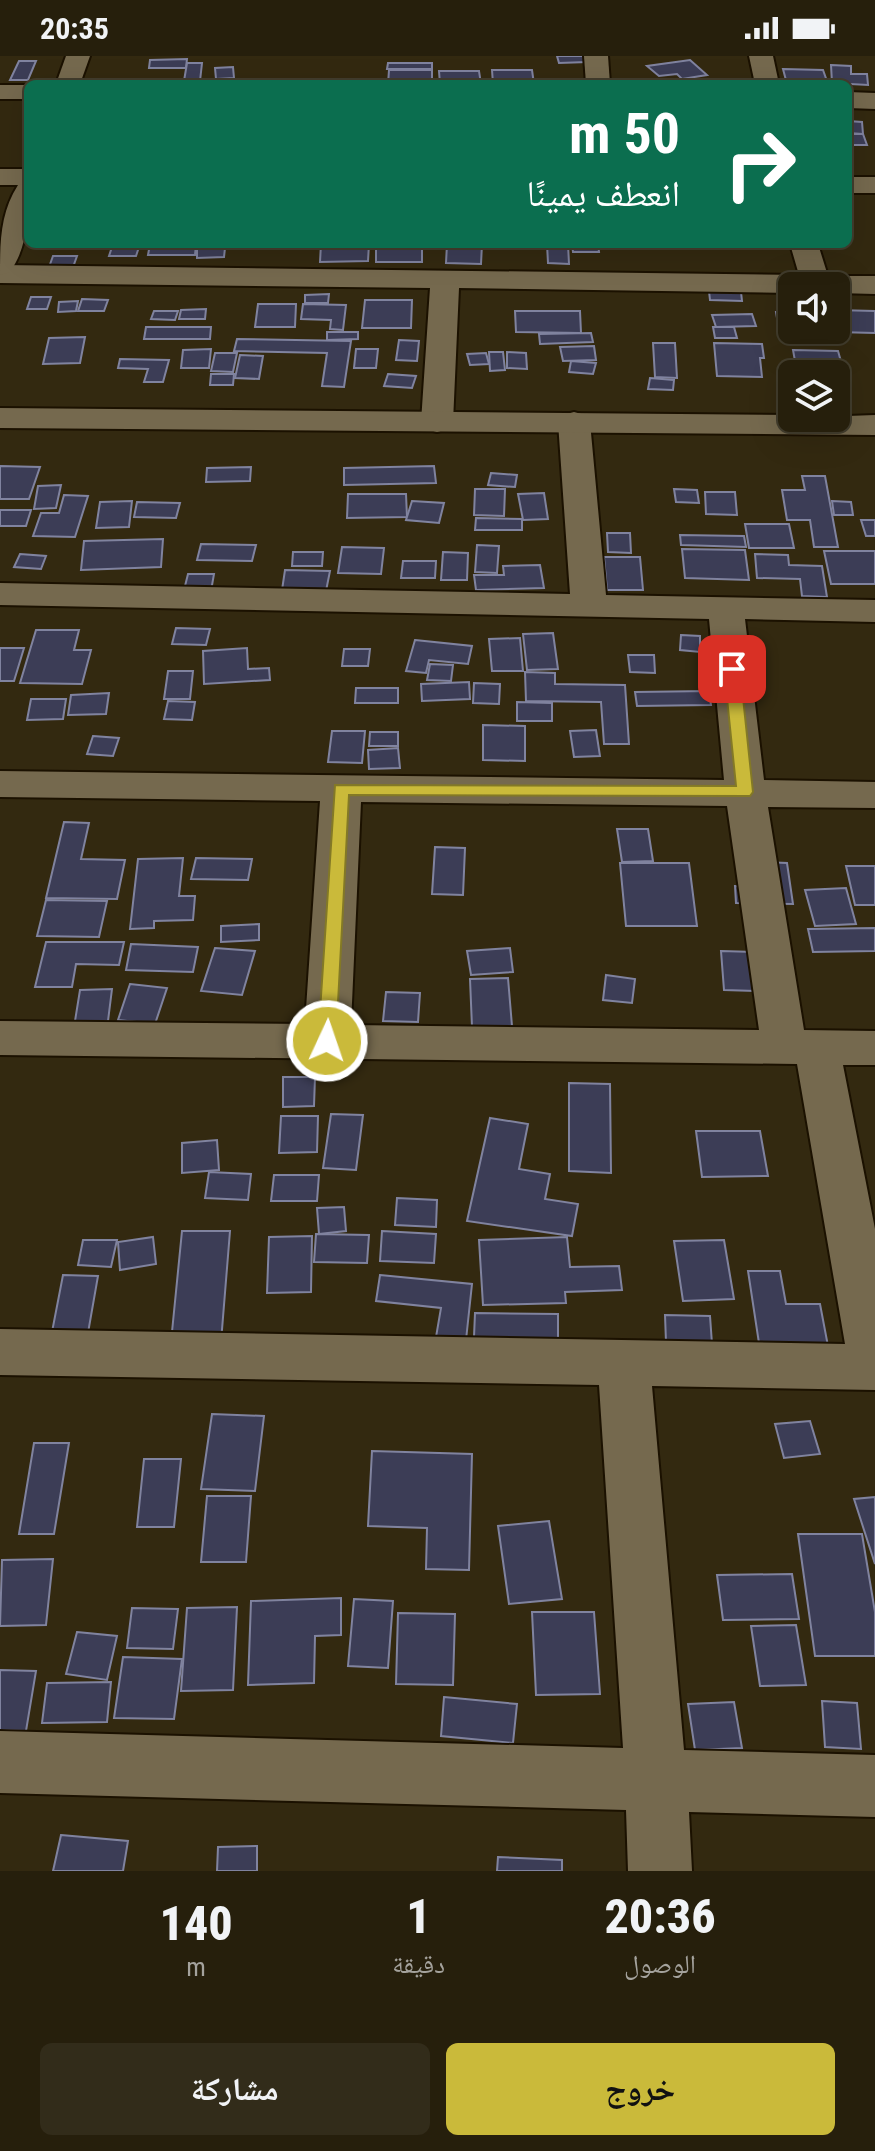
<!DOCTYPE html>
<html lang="ar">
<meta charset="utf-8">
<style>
:root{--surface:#261f0c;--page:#322c1a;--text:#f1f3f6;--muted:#a4a29d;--line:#423d2d;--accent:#caba3a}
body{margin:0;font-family:"Roboto Condensed","Noto Naskh Arabic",sans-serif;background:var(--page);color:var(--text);direction:rtl;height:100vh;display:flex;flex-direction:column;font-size:30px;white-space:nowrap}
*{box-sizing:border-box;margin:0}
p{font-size:26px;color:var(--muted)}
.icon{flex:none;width:44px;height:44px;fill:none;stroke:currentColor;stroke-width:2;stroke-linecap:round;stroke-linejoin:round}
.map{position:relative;height:1815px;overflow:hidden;direction:ltr}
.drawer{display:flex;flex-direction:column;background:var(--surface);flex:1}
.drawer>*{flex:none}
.banner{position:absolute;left:24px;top:24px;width:828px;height:168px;border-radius:12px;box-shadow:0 8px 32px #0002,0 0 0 2px var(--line);direction:rtl;background:#0b6e4f;color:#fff;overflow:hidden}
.buttons{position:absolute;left:778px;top:216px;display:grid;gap:16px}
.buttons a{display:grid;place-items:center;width:72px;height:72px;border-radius:12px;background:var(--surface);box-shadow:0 8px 32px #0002,0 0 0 2px var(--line);font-size:40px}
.pin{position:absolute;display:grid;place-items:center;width:68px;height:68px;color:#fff;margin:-34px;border-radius:16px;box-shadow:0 4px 12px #0006}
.me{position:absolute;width:88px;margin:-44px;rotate:3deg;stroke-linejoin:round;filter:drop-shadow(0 0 6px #0008)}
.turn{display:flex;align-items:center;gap:28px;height:168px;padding:0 40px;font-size:36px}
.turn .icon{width:104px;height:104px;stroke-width:2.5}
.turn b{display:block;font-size:56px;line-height:68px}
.eta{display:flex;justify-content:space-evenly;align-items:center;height:136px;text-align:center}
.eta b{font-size:48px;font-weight:800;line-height:56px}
.button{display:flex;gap:16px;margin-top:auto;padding:16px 40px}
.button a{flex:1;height:92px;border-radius:12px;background:var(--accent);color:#111;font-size:32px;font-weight:800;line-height:92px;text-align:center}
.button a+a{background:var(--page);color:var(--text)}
.status{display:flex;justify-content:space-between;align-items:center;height:56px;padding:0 40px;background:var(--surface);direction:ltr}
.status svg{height:22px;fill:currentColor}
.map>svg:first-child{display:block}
.building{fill:#3c3d56;stroke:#80839f;stroke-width:2}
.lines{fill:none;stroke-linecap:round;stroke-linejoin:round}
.minor-casing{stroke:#1b1100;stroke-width:4}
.tertiary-casing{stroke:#1b1100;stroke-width:4}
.minor{fill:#75694e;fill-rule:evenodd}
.tertiary{fill:#75694e;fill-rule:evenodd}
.route{fill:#caba3a;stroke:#837926;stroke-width:2}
</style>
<div class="status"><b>20:35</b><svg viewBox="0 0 49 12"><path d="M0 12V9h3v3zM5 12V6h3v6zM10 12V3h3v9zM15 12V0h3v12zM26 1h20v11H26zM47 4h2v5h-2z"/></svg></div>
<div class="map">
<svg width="875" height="1815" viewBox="0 0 875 1815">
<rect width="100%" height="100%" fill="#332910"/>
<g class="building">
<polygon points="557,0 585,0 587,6 559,7"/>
<polygon points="187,3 186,12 149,12 150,4"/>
<polygon points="690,4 707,19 682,23 677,18 659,20 647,10"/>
<polygon points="19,5 36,5 28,24 10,24"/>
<polygon points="187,7 202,7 200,25 184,25"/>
<polygon points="388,7 432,7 432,13 387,13"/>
<polygon points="831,9 851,10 851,18 867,18 868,29 832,27"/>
<polygon points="233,11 234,22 216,23 215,12"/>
<polygon points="783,13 823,14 828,28 787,28"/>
<polygon points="389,14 432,14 432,28 388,28"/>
<polygon points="492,14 532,14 534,28 493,28"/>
<polygon points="439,15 479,15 481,28 440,28"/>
<polygon points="848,65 862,66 863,78 848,77"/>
<polygon points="848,78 863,78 867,89 848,89"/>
<polygon points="150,188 196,188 195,199 148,199"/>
<polygon points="321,188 369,188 368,205 320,206"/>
<polygon points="447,188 482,188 481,208 446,207"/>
<polygon points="547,188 568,188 569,208 548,207"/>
<polygon points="572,188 598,188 599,196 573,196"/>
<rect x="376" y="189" width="46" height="17"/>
<polygon points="112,191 139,191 136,200 109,200"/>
<polygon points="225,192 224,201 197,202 197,193"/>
<polygon points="53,200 77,200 72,214 48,214"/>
<polygon points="709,235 741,236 742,245 710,244"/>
<polygon points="329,238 328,247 305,247 305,239"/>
<polygon points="31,241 51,241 47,253 27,253"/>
<polygon points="82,243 108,244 104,255 78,255"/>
<polygon points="365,244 412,244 411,272 362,272"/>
<polygon points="78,245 76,255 58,256 59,246"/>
<polygon points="258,248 296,248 295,271 255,271"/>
<polygon points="303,248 346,249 343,274 330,273 331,264 301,263"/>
<polygon points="206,253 205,263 179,263 181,254"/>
<polygon points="836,254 875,255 875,277 837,276"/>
<polygon points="154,255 178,255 175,264 151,263"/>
<polygon points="515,255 580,255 581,277 516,276"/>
<polygon points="776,256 792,256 792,274 827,275 779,274"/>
<polygon points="752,258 756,270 716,271 712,259"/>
<polygon points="146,271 211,271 210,283 144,283"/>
<polygon points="713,271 734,271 737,282 715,282"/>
<polygon points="327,276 358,276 358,283 327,284"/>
<polygon points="591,277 593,286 540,288 539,278"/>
<polygon points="85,281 80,307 43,308 49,282"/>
<polygon points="237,283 351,285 344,331 322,330 327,297 234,295"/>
<polygon points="399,284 419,285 417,305 396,304"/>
<polygon points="653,287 675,287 677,322 655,321"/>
<polygon points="714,287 762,288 764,302 760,302 762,321 717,320"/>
<polygon points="594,290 596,304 563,305 560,291"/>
<polygon points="211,293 209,312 181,312 183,294"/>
<polygon points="356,293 378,293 376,312 354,312"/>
<polygon points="793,294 838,295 844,316 797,316"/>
<polygon points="489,296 503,296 505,314 490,315"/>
<polygon points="507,296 526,297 527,313 507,312"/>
<polygon points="215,297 237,297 233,316 211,315"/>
<polygon points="486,297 489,308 470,309 467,298"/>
<polygon points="240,299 263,300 259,323 235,322"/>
<polygon points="120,303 169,304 163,326 144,326 148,313 118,312"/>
<polygon points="571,305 596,307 593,318 569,316"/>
<polygon points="211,318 234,318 233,329 210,329"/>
<polygon points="388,318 416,320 412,332 384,330"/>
<polygon points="650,322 674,324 673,334 648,333"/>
<polygon points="0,410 40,411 29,443 0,443"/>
<polygon points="434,410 436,427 344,429 344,412"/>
<polygon points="251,411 250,425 206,426 207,412"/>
<polygon points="491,417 517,419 515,431 488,429"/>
<polygon points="802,420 825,420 838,491 814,491 810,464 787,464 782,434 805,434"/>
<polygon points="61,429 56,452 34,453 38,430"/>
<polygon points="475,433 505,433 504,460 474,459"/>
<polygon points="674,433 697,434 699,447 676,446"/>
<polygon points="705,436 735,436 737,459 706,458"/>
<polygon points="544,437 548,463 523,464 518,438"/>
<polygon points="348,438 406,438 407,461 347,462"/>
<polygon points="64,439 88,440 75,481 33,480 41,457 59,457"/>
<polygon points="132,445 129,471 96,472 100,446"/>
<polygon points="412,445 444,447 439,467 406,464"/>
<polygon points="832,445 851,446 853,459 834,459"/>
<polygon points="137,446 180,447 176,462 134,461"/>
<polygon points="0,454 31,454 26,470 0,470"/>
<polygon points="476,462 522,463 522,474 475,474"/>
<polygon points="861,464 875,464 875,480 866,480"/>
<polygon points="745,468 789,468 794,492 749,492"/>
<polygon points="607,477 630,477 631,497 608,496"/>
<polygon points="680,479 744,480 746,491 681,489"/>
<polygon points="163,483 161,511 81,514 84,485"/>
<polygon points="201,488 256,489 252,505 197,504"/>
<polygon points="477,489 499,490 497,517 475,516"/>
<polygon points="342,491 384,492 381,518 338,517"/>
<polygon points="682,493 745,494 749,524 685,522"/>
<polygon points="824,495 875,495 875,528 831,528"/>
<polygon points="293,496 323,496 322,510 292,510"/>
<polygon points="443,496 468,497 467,524 441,524"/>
<polygon points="20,498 46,500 41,513 14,511"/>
<polygon points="755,498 788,499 789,509 822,510 827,541 802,540 800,523 757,522"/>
<polygon points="604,501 640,501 643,534 607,534"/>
<polygon points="403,505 436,505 435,522 401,522"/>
<polygon points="540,509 544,532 476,534 474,519 504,519 503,510"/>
<polygon points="285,514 330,515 326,535 282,534"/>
<polygon points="188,518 214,518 211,535 184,534"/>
<polygon points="176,572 210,573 206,589 172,588"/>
<polygon points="36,574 79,574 74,594 91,594 82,628 20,627"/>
<polygon points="553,577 558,613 527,614 523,578"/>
<polygon points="681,579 700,580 700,596 680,594"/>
<polygon points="520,582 523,615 492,615 489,583"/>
<polygon points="415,584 472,590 468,608 429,604 426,617 406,615"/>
<polygon points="0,592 24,592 14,625 0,625"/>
<polygon points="247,592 248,613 269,612 270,624 204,628 203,595"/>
<polygon points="344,593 370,593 368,610 342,610"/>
<polygon points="628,599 654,599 655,617 630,616"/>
<polygon points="430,608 453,609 451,625 427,624"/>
<polygon points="168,615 193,615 190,643 164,643"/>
<polygon points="525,616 555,617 555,628 625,629 629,688 604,688 601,646 526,645"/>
<polygon points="469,626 470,643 422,645 421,628"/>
<polygon points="474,627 500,628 499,648 473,647"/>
<polygon points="356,632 398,632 398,647 355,647"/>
<polygon points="709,635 711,649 637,650 635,636"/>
<polygon points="109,637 106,658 68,659 71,639"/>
<polygon points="31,643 66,643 63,663 27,664"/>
<polygon points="168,645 195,646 192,664 164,663"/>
<polygon points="517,646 552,647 552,665 517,665"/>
<polygon points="483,669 525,670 525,705 483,704"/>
<polygon points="596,674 600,700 574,701 570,675"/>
<polygon points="332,675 365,675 362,707 328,706"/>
<polygon points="370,676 398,676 398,690 369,690"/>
<polygon points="93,680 119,682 113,700 87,698"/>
<polygon points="398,692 400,712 369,713 368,694"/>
<polygon points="64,766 89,767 81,803 125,804 117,843 46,842"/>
<polygon points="617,773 648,773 653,805 622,806"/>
<polygon points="435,791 465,792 463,839 432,838"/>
<polygon points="183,802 179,840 195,840 193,864 154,865 154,872 130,873 138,803"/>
<polygon points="196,802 252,803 248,824 191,823"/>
<polygon points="763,806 787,807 793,848 736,847 735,830 767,831"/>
<polygon points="620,807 689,807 697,870 626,870"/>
<polygon points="846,810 875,810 875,849 855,849"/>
<polygon points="846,832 856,868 815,870 805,834"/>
<polygon points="46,844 107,845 99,881 37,880"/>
<polygon points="259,868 259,884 221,886 221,870"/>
<polygon points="875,872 875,895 813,896 808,873"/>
<polygon points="46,886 124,886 119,909 76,908 72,931 35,931"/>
<polygon points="131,888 198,891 193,916 126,914"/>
<polygon points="215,892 255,895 242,939 201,935"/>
<polygon points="510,892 513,916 471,919 467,895"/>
<polygon points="721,895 784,897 789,936 724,934"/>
<polygon points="606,919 635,923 632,947 603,944"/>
<polygon points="508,922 512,970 472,971 470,923"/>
<polygon points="130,928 167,932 155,968 118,964"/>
<polygon points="112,933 108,965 75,965 80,934"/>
<polygon points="386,936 420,937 418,966 383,965"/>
<polygon points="283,1021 315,1021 314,1050 283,1051"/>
<polygon points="569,1027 610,1028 611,1117 569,1115"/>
<polygon points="331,1058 363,1059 356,1114 323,1112"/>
<polygon points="281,1060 318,1060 317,1096 279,1097"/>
<polygon points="490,1062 528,1068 519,1113 550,1118 545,1143 578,1148 572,1180 467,1165"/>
<polygon points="696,1075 760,1075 768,1120 702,1121"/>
<polygon points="217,1084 219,1114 182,1117 182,1087"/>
<polygon points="209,1116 251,1118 248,1144 205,1142"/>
<polygon points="274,1119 319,1119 317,1145 271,1145"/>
<polygon points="397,1142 437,1144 436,1171 395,1169"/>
<polygon points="344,1151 346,1175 319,1178 317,1152"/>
<polygon points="182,1175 230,1175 221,1286 171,1286"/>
<polygon points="382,1175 436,1178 434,1207 380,1205"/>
<polygon points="316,1178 369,1179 367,1207 314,1206"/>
<polygon points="312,1180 311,1236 267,1237 269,1181"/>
<polygon points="153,1181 156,1208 120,1214 118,1186"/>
<polygon points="567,1181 570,1211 619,1210 622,1234 565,1236 566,1247 483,1249 479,1184"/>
<polygon points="83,1184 117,1184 111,1211 78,1209"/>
<polygon points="724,1184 734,1243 683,1245 674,1185"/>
<polygon points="748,1215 780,1215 786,1248 820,1248 831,1306 762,1307"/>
<polygon points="63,1219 98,1220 88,1277 52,1276"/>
<polygon points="380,1219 472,1228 466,1284 436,1281 441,1252 376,1245"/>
<polygon points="475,1257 558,1258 558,1284 474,1281"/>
<polygon points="665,1259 710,1260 712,1288 666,1286"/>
<polygon points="212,1358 264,1360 255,1435 201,1433"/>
<polygon points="810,1365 820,1398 784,1402 775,1368"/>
<polygon points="34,1387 69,1387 54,1478 19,1478"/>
<polygon points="372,1395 472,1398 469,1514 426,1513 427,1472 368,1470"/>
<polygon points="144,1403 181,1403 174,1471 137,1471"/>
<polygon points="207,1440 251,1440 246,1506 201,1506"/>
<polygon points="875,1441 875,1508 854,1443"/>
<polygon points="549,1465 562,1543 509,1548 498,1470"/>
<polygon points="798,1478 862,1478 875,1556 875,1600 815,1600"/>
<polygon points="53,1503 46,1569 0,1570 2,1504"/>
<polygon points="792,1518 799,1563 723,1564 717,1519"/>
<polygon points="341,1542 341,1579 315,1580 314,1627 248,1629 251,1545"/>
<polygon points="354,1543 393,1545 388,1612 348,1610"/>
<polygon points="237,1551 233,1634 181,1635 187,1552"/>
<polygon points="132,1552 178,1553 173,1593 127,1592"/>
<polygon points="532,1556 594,1556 600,1638 536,1639"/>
<polygon points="398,1557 455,1558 453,1629 396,1628"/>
<polygon points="796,1569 806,1629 760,1630 751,1570"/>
<polygon points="77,1576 117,1580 107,1624 66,1618"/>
<polygon points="123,1601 182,1603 174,1663 114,1662"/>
<polygon points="0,1614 36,1615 26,1675 0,1674"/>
<polygon points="111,1626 107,1666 42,1667 47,1627"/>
<polygon points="444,1641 517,1648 513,1687 441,1680"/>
<polygon points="822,1645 857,1647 861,1693 825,1691"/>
<polygon points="734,1646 742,1692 695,1694 688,1648"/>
<polygon points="61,1779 128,1785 123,1815 53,1815"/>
<polygon points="257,1790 257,1815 217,1815 218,1791"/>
<polygon points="498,1801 562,1804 562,1815 497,1815"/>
</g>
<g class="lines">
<g class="minor-casing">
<g id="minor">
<polygon points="584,0 608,0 610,28 586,28"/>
<polygon points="749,0 773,0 779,28 755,28"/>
<rect x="0" y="29" width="28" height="14"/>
<polygon points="848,36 875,37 875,53 848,52"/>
<rect x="0" y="113" width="28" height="16"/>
<rect x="848" y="121" width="27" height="16"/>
<polygon points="790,188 818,188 828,220 875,220 875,238 836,237 836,230 792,230 792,237 459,232 453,366 448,373 437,376 426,373 421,366 430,232 0,227 0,209 799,219"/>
<path d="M574,356L585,359L590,366L606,539L875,544V566L745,563L764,724L875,726V752L768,751L804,974L875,975V1009H843L875,1173V1334L652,1330L684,1694L875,1699V1761L689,1756L692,1815H628L626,1754L0,1737V1675L623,1692L599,1329L0,1319V1273L845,1288L797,1008L0,999V965L305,968L320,745L0,741V715L724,724L709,563L0,549V527L570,538L558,366L563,359ZM361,746L727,750L759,974L351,969Z"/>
</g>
</g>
<g class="tertiary-casing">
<g id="tertiary">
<polygon points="66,0 90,0 80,28 56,28"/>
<path d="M28,127C28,158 29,189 10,216L0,219C0,187 0,157 18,129Z"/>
<polygon points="0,352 792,359 792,362 875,359 875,379 0,372"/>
</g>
</g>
<use href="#minor" class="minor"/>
<use href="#tertiary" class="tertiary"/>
</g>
<polygon class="route" points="732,609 740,613 753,736 750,740 349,739 336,985 334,990 320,990 318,985 335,729 736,730 724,613"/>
</svg>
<div class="buttons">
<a><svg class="icon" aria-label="sound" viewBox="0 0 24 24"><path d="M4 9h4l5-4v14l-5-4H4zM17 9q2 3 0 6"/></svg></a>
<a><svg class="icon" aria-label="layers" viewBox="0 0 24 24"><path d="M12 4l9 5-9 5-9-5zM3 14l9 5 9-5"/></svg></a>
</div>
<div class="pin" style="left:732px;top:613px;background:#d93025"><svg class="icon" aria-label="arrive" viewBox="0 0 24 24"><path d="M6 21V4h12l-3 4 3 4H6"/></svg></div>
<svg class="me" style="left:327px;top:985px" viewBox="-20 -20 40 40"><circle r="17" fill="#caba3a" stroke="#fff" stroke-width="3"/><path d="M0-11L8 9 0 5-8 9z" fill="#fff"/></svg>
<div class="banner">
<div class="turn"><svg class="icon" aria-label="right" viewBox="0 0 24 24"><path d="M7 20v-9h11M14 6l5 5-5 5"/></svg><div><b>50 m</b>انعطف يمينًا</div></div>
</div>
</div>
<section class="drawer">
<div class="eta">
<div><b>20:36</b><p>الوصول</p></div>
<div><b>1</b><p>دقيقة</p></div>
<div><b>140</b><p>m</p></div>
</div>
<div class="button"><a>خروج</a><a>مشاركة</a></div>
</section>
